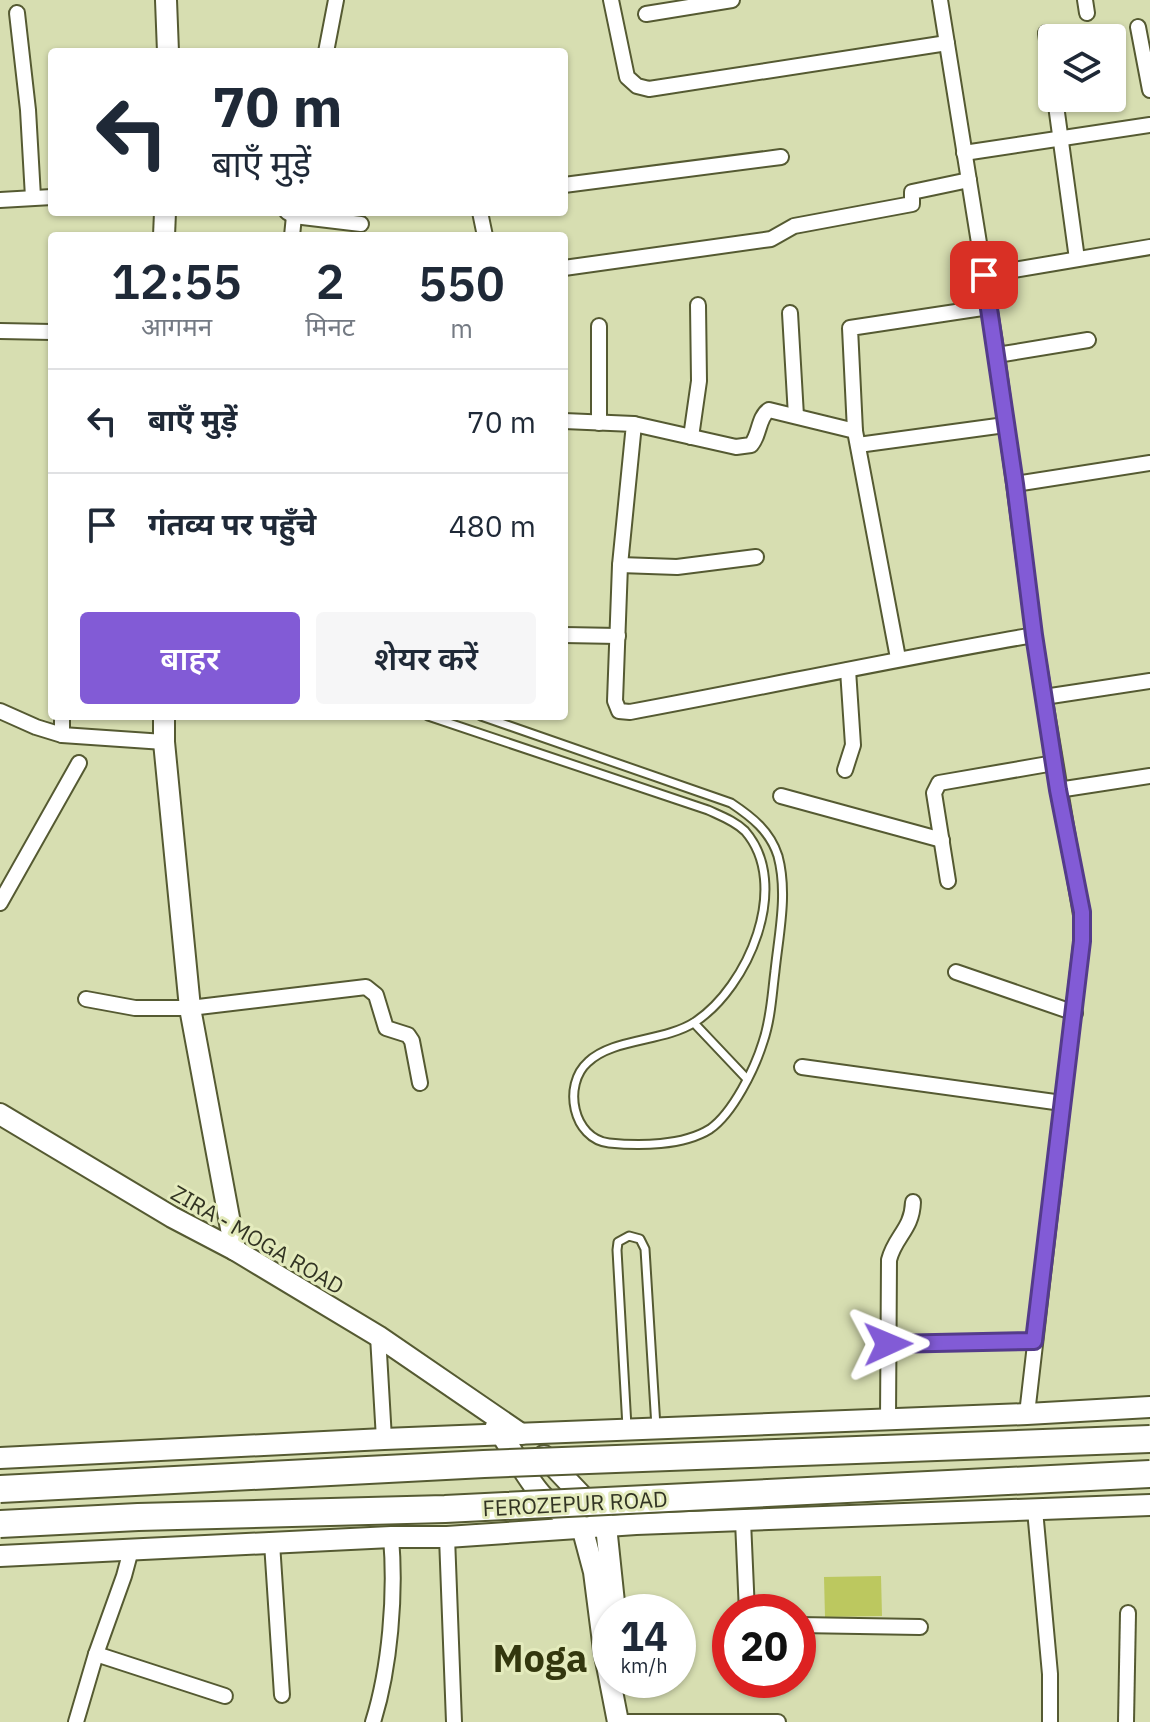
<!DOCTYPE html>
<html lang="hi">
<meta charset="utf-8">
<style>
:root{--surface:#fff;--page:#f6f6f7;--text:#1f2937;--muted:#747a83;--line:#e0e1e3;--accent:#825bd6}
body{margin:0;font-family:"IBM Plex Sans","Noto Sans Devanagari",sans-serif;background:var(--page);color:var(--text);height:100vh;display:flex;flex-direction:column;font-size:30px;white-space:nowrap}
*{box-sizing:border-box;margin:0}
p{font-size:26px;color:var(--muted)}
.icon{flex:none;width:44px;height:44px;fill:none;stroke:currentColor;stroke-width:2;stroke-linecap:round;stroke-linejoin:round}
.map{position:relative;flex:1;overflow:hidden}
.panel{position:absolute;left:48px;top:232px;width:520px;height:488px;display:flex;flex-direction:column;background:var(--surface);border-radius:8px;box-shadow:0 2px 6px #0004}
.panel>*{flex:none}
.top-card{position:absolute;left:48px;top:48px;width:520px;height:168px;border-radius:8px;box-shadow:0 2px 6px #0004;background:#fff;color:var(--text);overflow:hidden}
.controls{position:absolute;left:1038px;top:24px;display:grid;gap:16px}
.controls a{display:grid;place-items:center;width:88px;height:88px;border-radius:8px;background:var(--surface);box-shadow:0 2px 6px #0004;font-size:40px}
.speed{position:absolute;left:592px;top:1594px;display:flex;gap:16px;font-size:40px;font-weight:700;text-align:center}
.speed>*{display:grid;place-content:center;width:104px;height:104px;border-radius:50%;background:var(--surface);box-shadow:0 2px 6px #0004;line-height:1}
.speed small{font-size:20px;font-weight:400}
.speed .limit{border:12px solid #d22;background:#fff;color:#111}
.pin{position:absolute;display:grid;place-items:center;width:68px;height:68px;color:#fff;margin:-34px;border-radius:16px;box-shadow:0 4px 12px #0006}
.me{position:absolute;width:88px;margin:-44px;rotate:89deg;stroke-linejoin:round;filter:drop-shadow(0 0 6px #0008)}
.turn{display:flex;align-items:center;gap:28px;height:168px;padding:0 32px;font-size:36px}
.turn .icon{width:104px;height:104px;stroke-width:2.5}
.turn b{display:block;font-size:56px;line-height:68px}
.eta{display:flex;justify-content:space-evenly;align-items:center;height:136px;text-align:center}
.eta b{font-size:48px;font-weight:600;line-height:56px}
.button{display:flex;gap:16px;margin-top:auto;padding:16px 32px}
.button a{flex:1;height:92px;border-radius:8px;background:var(--accent);color:#fff;font-size:32px;font-weight:600;line-height:92px;text-align:center}
.button a+a{background:var(--page);color:var(--text)}
ul{padding:0;list-style:none}
li{display:flex;align-items:center;gap:24px;height:104px;padding:0 32px;border-top:2px solid var(--line)}
li div{flex:1}
li b{display:block;font-size:30px}
li em{font-style:normal}
.map>svg:first-child{display:block}
.green{fill:#bcc85f}
.lines{fill:none;stroke-linecap:round;stroke-linejoin:round}
.lane-casing{stroke:#555a32;stroke-width:11}
.street-casing{stroke:#555a32;stroke-width:18}
.secondary-casing{stroke:#555a32;stroke-width:24}
.lane{stroke:#fff;stroke-width:7}
.street{stroke:#fff;stroke-width:14}
.secondary{stroke:#fff;stroke-width:20}
.highway-bridge-casing{stroke:#555a32;stroke-width:30;stroke-linecap:butt}
.highway-bridge{stroke:#fff;stroke-width:26}
.route-casing{stroke:#543b8b;stroke-width:20}
.route{stroke:#825bd6;stroke-width:14}
.labels{text-anchor:middle;dominant-baseline:central;stroke-width:6;stroke-linejoin:round;paint-order:stroke}
.street-label{font-size:22px;fill:#323423;stroke:#e4ebbd}
.town-label{font-size:38px;font-weight:bold;fill:#33370e;stroke:#e4ebbd}
</style>
<div class="map">
<svg width="1150" height="1722" viewBox="0 0 1150 1722">
<rect width="100%" height="100%" fill="#d7deb1"/>
<polygon class="green" points="881,1576 882,1616 825,1617 824,1577"/>
<g class="lines">
<g class="lane-casing">
<g id="lane">
<path d="M428,716L708,810C721,816 735,821 745,831C792,885 748,987 695,1022C664,1042 613,1038 588,1062C562,1085 573,1139 609,1143C639,1146 683,1146 710,1129C733,1113 755,1068 763,1042C771,1019 772,994 775,971C779,933 788,893 778,856C770,831 752,817 731,803L481,716"/>
<polyline points="694,1023 747,1079"/>
<polyline points="888,1344 1034,1341"/>
<polyline points="627,1427 617,1250 618,1242 629,1236 640,1239 645,1249 656,1427"/>
</g>
</g>
<g class="street-casing">
<g id="street">
<polyline points="611,0 627,77 637,86 649,89 947,43"/>
<polyline points="940,0 997,355 1034,635 1083,927 1027,1414"/>
<polyline points="1085,0 1087,13"/>
<polyline points="17,13 28,110 33,197"/>
<polyline points="646,14 732,0"/>
<polyline points="1138,27 1150,90"/>
<polyline points="1046,33 1052,77"/>
<polyline points="326,52 336,0"/>
<polyline points="1055,98 1077,259"/>
<polyline points="964,153 1150,125"/>
<polyline points="564,185 781,157"/>
<polyline points="0,200 52,197"/>
<polyline points="287,212 294,216 361,224"/>
<polyline points="480,212 485,236"/>
<polyline points="292,236 294,216"/>
<polyline points="564,268 771,239 794,226 912,204 912,192 969,180"/>
<polyline points="984,275 1150,247"/>
<polyline points="790,313 796,416"/>
<polyline points="599,326 599,423"/>
<polyline points="0,331 52,332"/>
<polyline points="997,355 1088,340"/>
<path d="M564,421L634,424L620,565L615,701L619,711L630,712C765,687 899,658 1034,635"/>
<path d="M634,424L736,447L751,445C760,435 758,417 769,410L855,431L898,658"/>
<polyline points="855,431 850,328 989,307"/>
<polyline points="691,437 699,381 698,305"/>
<polyline points="858,445 1005,425"/>
<polyline points="1015,484 1150,463"/>
<polyline points="620,565 677,567 756,557"/>
<polyline points="564,635 618,636"/>
<polyline points="1044,697 1150,681"/>
<polyline points="0,711 36,727 62,735 164,742"/>
<polyline points="62,735 62,716"/>
<polyline points="845,770 853,745 848,670"/>
<polyline points="1058,790 1150,776"/>
<polyline points="781,796 942,840"/>
<polyline points="948,881 934,793 939,783 1054,763"/>
<polyline points="0,903 79,763"/>
<polyline points="956,972 1075,1013"/>
<polyline points="86,999 135,1008 190,1008 366,987 376,995 386,1028 408,1035 412,1041 420,1083"/>
<polyline points="802,1067 1062,1103"/>
<polyline points="378,1336 384,1439"/>
<path d="M888,1420L889,1260C895,1236 912,1230 913,1202"/>
<polyline points="1035,1510 1050,1674 1050,1722"/>
<polyline points="743,1521 747,1612"/>
<polyline points="447,1537 454,1722"/>
<polyline points="272,1543 282,1695"/>
<polyline points="798,1625 920,1627"/>
<polyline points="96,1654 225,1696"/>
<polyline points="76,1722 96,1654 124,1576 131,1550"/>
<path d="M373,1722C390,1668 396,1594 391,1537"/>
<polyline points="625,1722 778,1722"/>
<polyline points="1126,1722 1128,1613"/>
</g>
</g>
<g class="secondary-casing">
<g id="secondary">
<polyline points="166,0 168,52"/>
<polyline points="164,236 165,212"/>
<polyline points="164,716 164,742 190,1008 235,1250"/>
<polyline points="0,1114 172,1217 235,1250 378,1336 521,1434"/>
<path d="M496,1426C526,1471 533,1499 582,1527L594,1572L604,1650L618,1722"/>
<polyline points="544,1456 601,1516 606,1526 615,1612"/>
<polyline points="0,1458 384,1439 1027,1414 1150,1407"/>
<polyline points="0,1556 391,1537 447,1537 636,1524 1150,1505"/>
</g>
</g>
<use href="#lane" class="lane"/>
<use href="#street" class="street"/>
<use href="#secondary" class="secondary"/>
<g class="highway-bridge-casing">
<g id="highway-bridge">
<polyline points="0,1489 484,1464 1150,1439"/>
<polyline points="0,1524 138,1517 445,1509 1150,1474"/>
</g>
</g>
<use href="#highway-bridge" class="highway-bridge"/>
</g>
<g class="lines">
<g class="route-casing">
<polyline id="route" points="888,1344 1034,1341 1082,941 1082,912 1058,790 1034,635 1015,484 984,275"/>
</g>
<use href="#route" class="route"/>
</g>
<g class="labels">
<g class="street-label">
<text transform="translate(258 1239) rotate(30)">ZIRA - MOGA ROAD</text>
<text transform="translate(575 1503) rotate(-3)">FEROZEPUR ROAD</text>
</g>
<g class="town-label">
<text x="540" y="1657">Moga</text>
</g>
</g>
</svg>
<div class="controls">
<a><svg class="icon" aria-label="layers" viewBox="0 0 24 24"><path d="M12 4l9 5-9 5-9-5zM3 14l9 5 9-5"/></svg></a>
</div>
<div class="speed"><div>14<small>km/h</small></div><div class="limit">20</div></div>
<div class="pin" style="left:984px;top:275px;background:#d93025"><svg class="icon" aria-label="arrive" viewBox="0 0 24 24"><path d="M6 21V4h12l-3 4 3 4H6"/></svg></div>
<svg class="me" style="left:888px;top:1344px" viewBox="-20 -20 40 40"><path d="M0-17L14 15 0 8-14 15z" fill="#825bd6" stroke="#fff" stroke-width="4"/></svg>
<div class="top-card">
<div class="turn"><svg class="icon" aria-label="left" viewBox="0 0 24 24"><path d="M17 20v-9H6M10 6l-5 5 5 5"/></svg><div><b>70 m</b>बाएँ मुड़ें</div></div>
</div>
<section class="panel">
<div class="eta">
<div><b>12:55</b><p>आगमन</p></div>
<div><b>2</b><p>मिनट</p></div>
<div><b>550</b><p>m</p></div>
</div>
<ul>
<li><svg class="icon" aria-label="left" viewBox="0 0 24 24"><path d="M17 20v-9H6M10 6l-5 5 5 5"/></svg><div><b>बाएँ मुड़ें</b></div><em>70 m</em></li>
<li><svg class="icon" aria-label="arrive" viewBox="0 0 24 24"><path d="M6 21V4h12l-3 4 3 4H6"/></svg><div><b>गंतव्य पर पहुँचे</b></div><em>480 m</em></li>
</ul>
<div class="button"><a>बाहर</a><a>शेयर करें</a></div>
</section>
</div>
